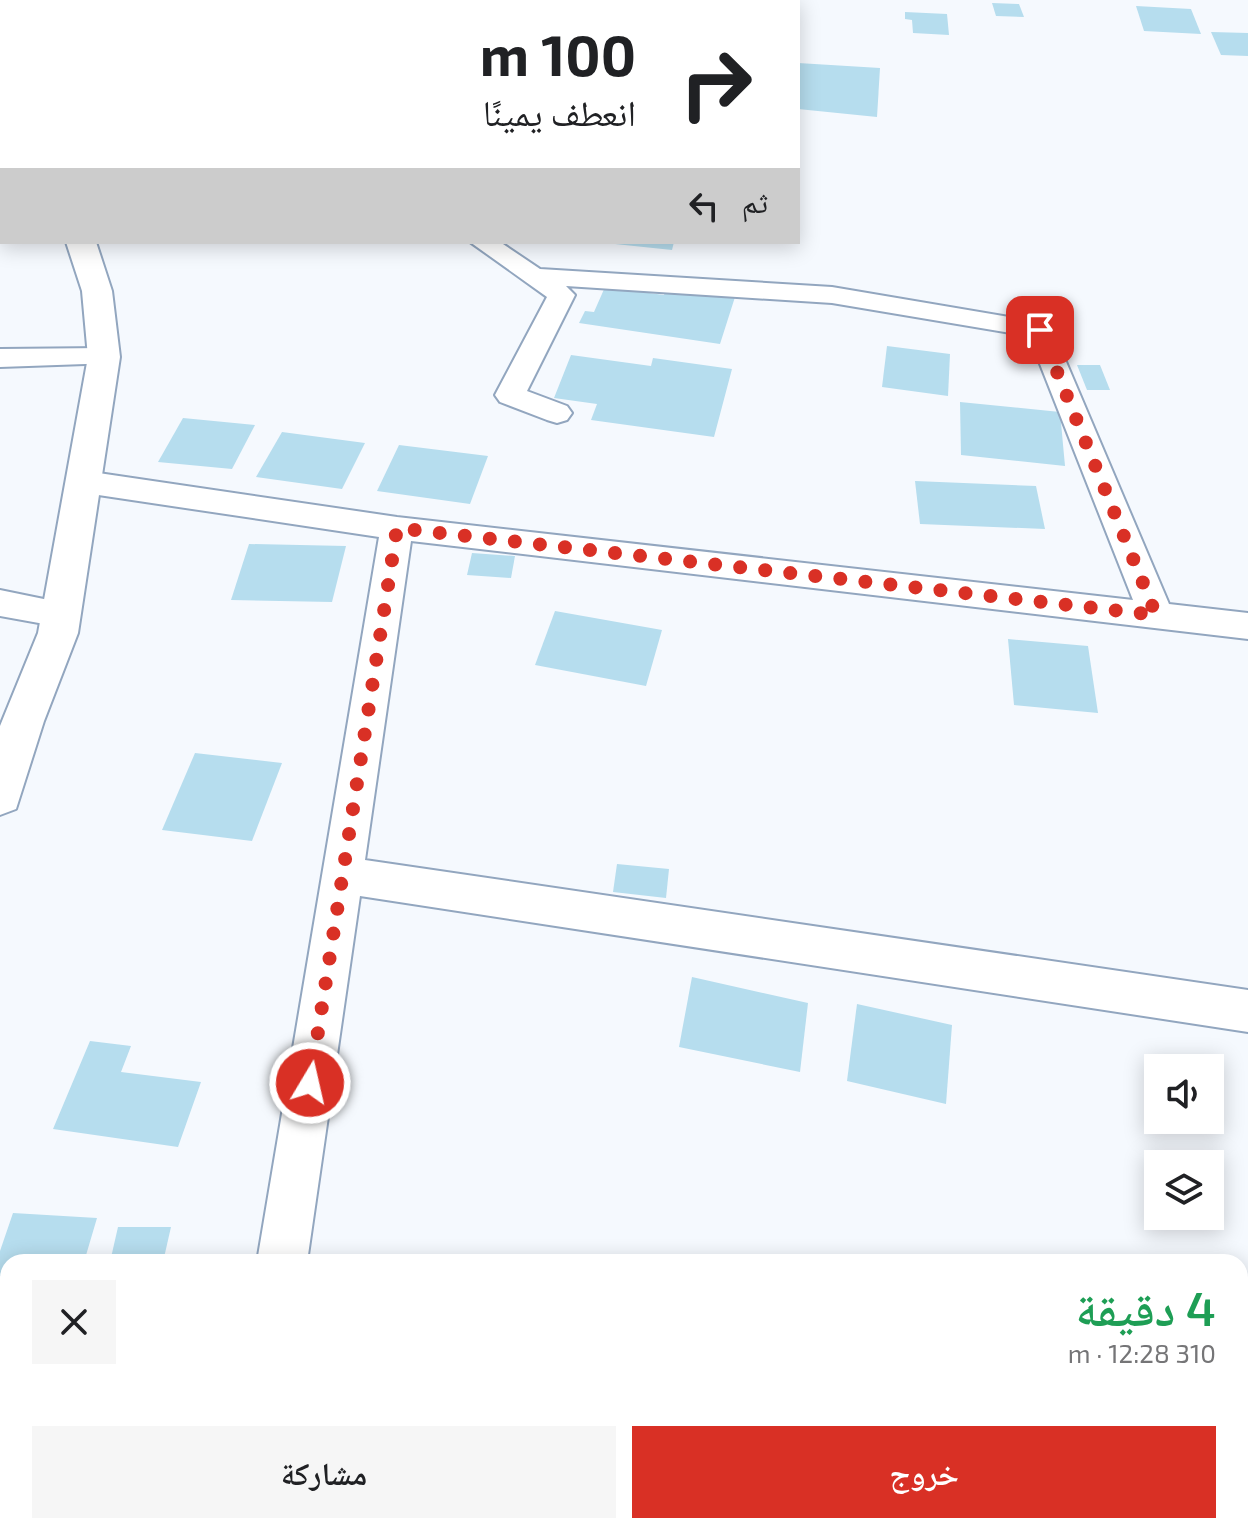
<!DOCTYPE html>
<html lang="ar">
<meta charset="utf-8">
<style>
:root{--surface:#fff;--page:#f6f6f6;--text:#202124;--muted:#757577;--accent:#d93025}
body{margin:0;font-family:"Exo 2","Noto Naskh Arabic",sans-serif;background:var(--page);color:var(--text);direction:rtl;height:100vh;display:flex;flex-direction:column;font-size:30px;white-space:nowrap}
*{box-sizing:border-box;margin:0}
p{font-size:26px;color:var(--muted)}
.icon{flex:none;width:44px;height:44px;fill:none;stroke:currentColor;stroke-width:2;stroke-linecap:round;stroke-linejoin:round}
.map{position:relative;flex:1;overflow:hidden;direction:ltr}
.details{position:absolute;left:0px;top:1254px;width:1248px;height:280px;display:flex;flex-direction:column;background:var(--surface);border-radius:24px 24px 0 0;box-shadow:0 4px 20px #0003;direction:rtl}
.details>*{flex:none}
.guide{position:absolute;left:0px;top:0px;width:800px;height:244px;box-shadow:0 4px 20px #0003;direction:rtl;background:#fff;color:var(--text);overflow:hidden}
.controls{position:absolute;left:1144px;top:1054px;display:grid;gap:16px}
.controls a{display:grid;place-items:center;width:80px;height:80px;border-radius:0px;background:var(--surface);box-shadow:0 4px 20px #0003;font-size:40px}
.pin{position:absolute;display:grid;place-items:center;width:68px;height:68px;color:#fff;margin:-34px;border-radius:16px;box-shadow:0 4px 12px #0006}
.me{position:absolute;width:88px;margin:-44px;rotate:9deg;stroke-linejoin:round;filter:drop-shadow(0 0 6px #0008)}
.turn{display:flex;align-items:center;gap:28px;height:168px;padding:0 32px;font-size:36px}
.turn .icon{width:104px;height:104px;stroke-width:2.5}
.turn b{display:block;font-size:56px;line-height:68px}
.then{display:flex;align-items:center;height:76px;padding:0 32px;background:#0003;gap:16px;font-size:30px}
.round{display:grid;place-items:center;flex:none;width:84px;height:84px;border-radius:0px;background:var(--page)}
.headline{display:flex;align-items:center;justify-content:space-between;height:136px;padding:0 32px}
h1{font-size:48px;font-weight:600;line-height:60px;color:#1e9e55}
.primary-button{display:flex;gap:16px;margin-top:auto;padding:16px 32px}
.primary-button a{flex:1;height:92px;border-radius:0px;background:var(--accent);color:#fff;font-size:32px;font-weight:600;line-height:92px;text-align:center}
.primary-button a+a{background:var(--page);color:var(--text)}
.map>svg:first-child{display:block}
.building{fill:#b6ddee}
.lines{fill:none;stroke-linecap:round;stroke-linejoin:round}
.street-casing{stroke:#92a6bf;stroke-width:4}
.secondary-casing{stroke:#92a6bf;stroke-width:4}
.street{fill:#fff;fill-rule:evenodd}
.secondary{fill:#fff;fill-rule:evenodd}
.route{stroke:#d93025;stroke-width:14;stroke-dasharray:0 25.2}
</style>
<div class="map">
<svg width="1248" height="1534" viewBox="0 0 1248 1534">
<rect width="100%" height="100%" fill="#f5f9fe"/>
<g class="building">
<polygon points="992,3 1019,4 1024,17 996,16"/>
<polygon points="1136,6 1191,9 1201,34 1144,31"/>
<polygon points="905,12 947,14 949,35 913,33 912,20 905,19"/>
<polygon points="1211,32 1248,33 1248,56 1221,55"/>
<polygon points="798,63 880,68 877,117 798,109"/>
<polygon points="596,242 674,242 672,250"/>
<polygon points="605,287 664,295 666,287 735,297 720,344 579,323 585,311 594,312"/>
<polygon points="887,346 950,354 948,396 882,387"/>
<polygon points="571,355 651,366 653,358 732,369 714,437 591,420 597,404 554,398"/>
<polygon points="1077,365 1100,365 1110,390 1087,390"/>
<polygon points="960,402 1060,412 1065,466 961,455"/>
<polygon points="183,418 255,425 232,469 158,462"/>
<polygon points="282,432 365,443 342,489 256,477"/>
<polygon points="399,445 488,456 470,504 377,491"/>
<polygon points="915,481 1036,486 1045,529 920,524"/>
<polygon points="249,544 346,546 332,602 231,600"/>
<polygon points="472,553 515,556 511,578 467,575"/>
<polygon points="555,611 662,630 646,686 535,665"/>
<polygon points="1008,639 1088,646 1098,713 1014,705"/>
<polygon points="195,753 282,763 252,841 162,830"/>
<polygon points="617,864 669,869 666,898 613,892"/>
<polygon points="692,977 808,1003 800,1072 679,1047"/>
<polygon points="857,1004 952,1025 946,1104 847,1081"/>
<polygon points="90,1041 131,1046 121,1072 201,1082 178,1147 53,1129"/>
<polygon points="13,1213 97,1218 84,1262 8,1262 8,1276 0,1276 0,1251"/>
<polygon points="118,1227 171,1227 163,1262 110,1262"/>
</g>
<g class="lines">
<g class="street-casing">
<g id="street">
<rect x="0" y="40" width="2" height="12"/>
<polygon points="0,157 2,157 0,172"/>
<polygon points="470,242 500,242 540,269 832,287 1050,324 1169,604 1248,613 1248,639 411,541 365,860 1248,990 1248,1032 360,896 307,1262 257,1262 379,537 85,493 74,490 69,482 74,474 85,471 397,517 1133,600 1029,336 832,303 566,286 575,295 527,391 567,406 572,413 567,420 557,423 547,420 500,402 495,395 547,297"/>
<polygon points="104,348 114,351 118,357 114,363 0,367 0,349"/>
<polygon points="0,590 73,605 78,614 73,623 61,627 0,616"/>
<polygon points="213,1526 269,1526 268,1534 212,1534"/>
<polygon points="334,1526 426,1526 429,1534 337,1534"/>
</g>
</g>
<g class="secondary-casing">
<g id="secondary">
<polygon points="0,0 13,0 14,2 2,2 2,9"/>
<polygon points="66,242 96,242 112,291 120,357 78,633 44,721 16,809 0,815 0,726 38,633 88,357 82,291"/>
</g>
</g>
<use href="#street" class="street"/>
<use href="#secondary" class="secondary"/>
</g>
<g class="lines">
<polyline class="route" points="310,1083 397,528 1156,615 1040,330"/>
</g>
</svg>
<div class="controls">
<a><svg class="icon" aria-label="sound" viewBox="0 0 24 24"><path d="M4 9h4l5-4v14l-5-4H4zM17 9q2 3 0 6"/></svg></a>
<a><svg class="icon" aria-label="layers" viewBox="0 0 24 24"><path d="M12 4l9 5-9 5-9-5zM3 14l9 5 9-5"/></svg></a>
</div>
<div class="pin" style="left:1040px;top:330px;background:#d93025"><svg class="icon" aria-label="arrive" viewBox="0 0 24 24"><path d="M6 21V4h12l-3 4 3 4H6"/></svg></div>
<svg class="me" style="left:310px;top:1083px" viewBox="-20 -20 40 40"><circle r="17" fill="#d93025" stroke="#fff" stroke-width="3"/><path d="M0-11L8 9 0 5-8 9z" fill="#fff"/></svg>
<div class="guide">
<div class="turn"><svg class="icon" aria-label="right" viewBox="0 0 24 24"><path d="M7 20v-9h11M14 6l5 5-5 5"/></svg><div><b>100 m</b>انعطف يمينًا</div></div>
<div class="then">ثم<svg class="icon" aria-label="left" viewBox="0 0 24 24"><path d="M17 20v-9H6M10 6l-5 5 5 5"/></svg></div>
</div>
<section class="details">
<div class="headline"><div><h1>4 دقيقة</h1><p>310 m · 12:28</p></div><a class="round"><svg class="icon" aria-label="close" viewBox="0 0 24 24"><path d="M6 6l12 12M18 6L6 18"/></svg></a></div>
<div class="primary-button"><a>خروج</a><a>مشاركة</a></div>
</section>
</div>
